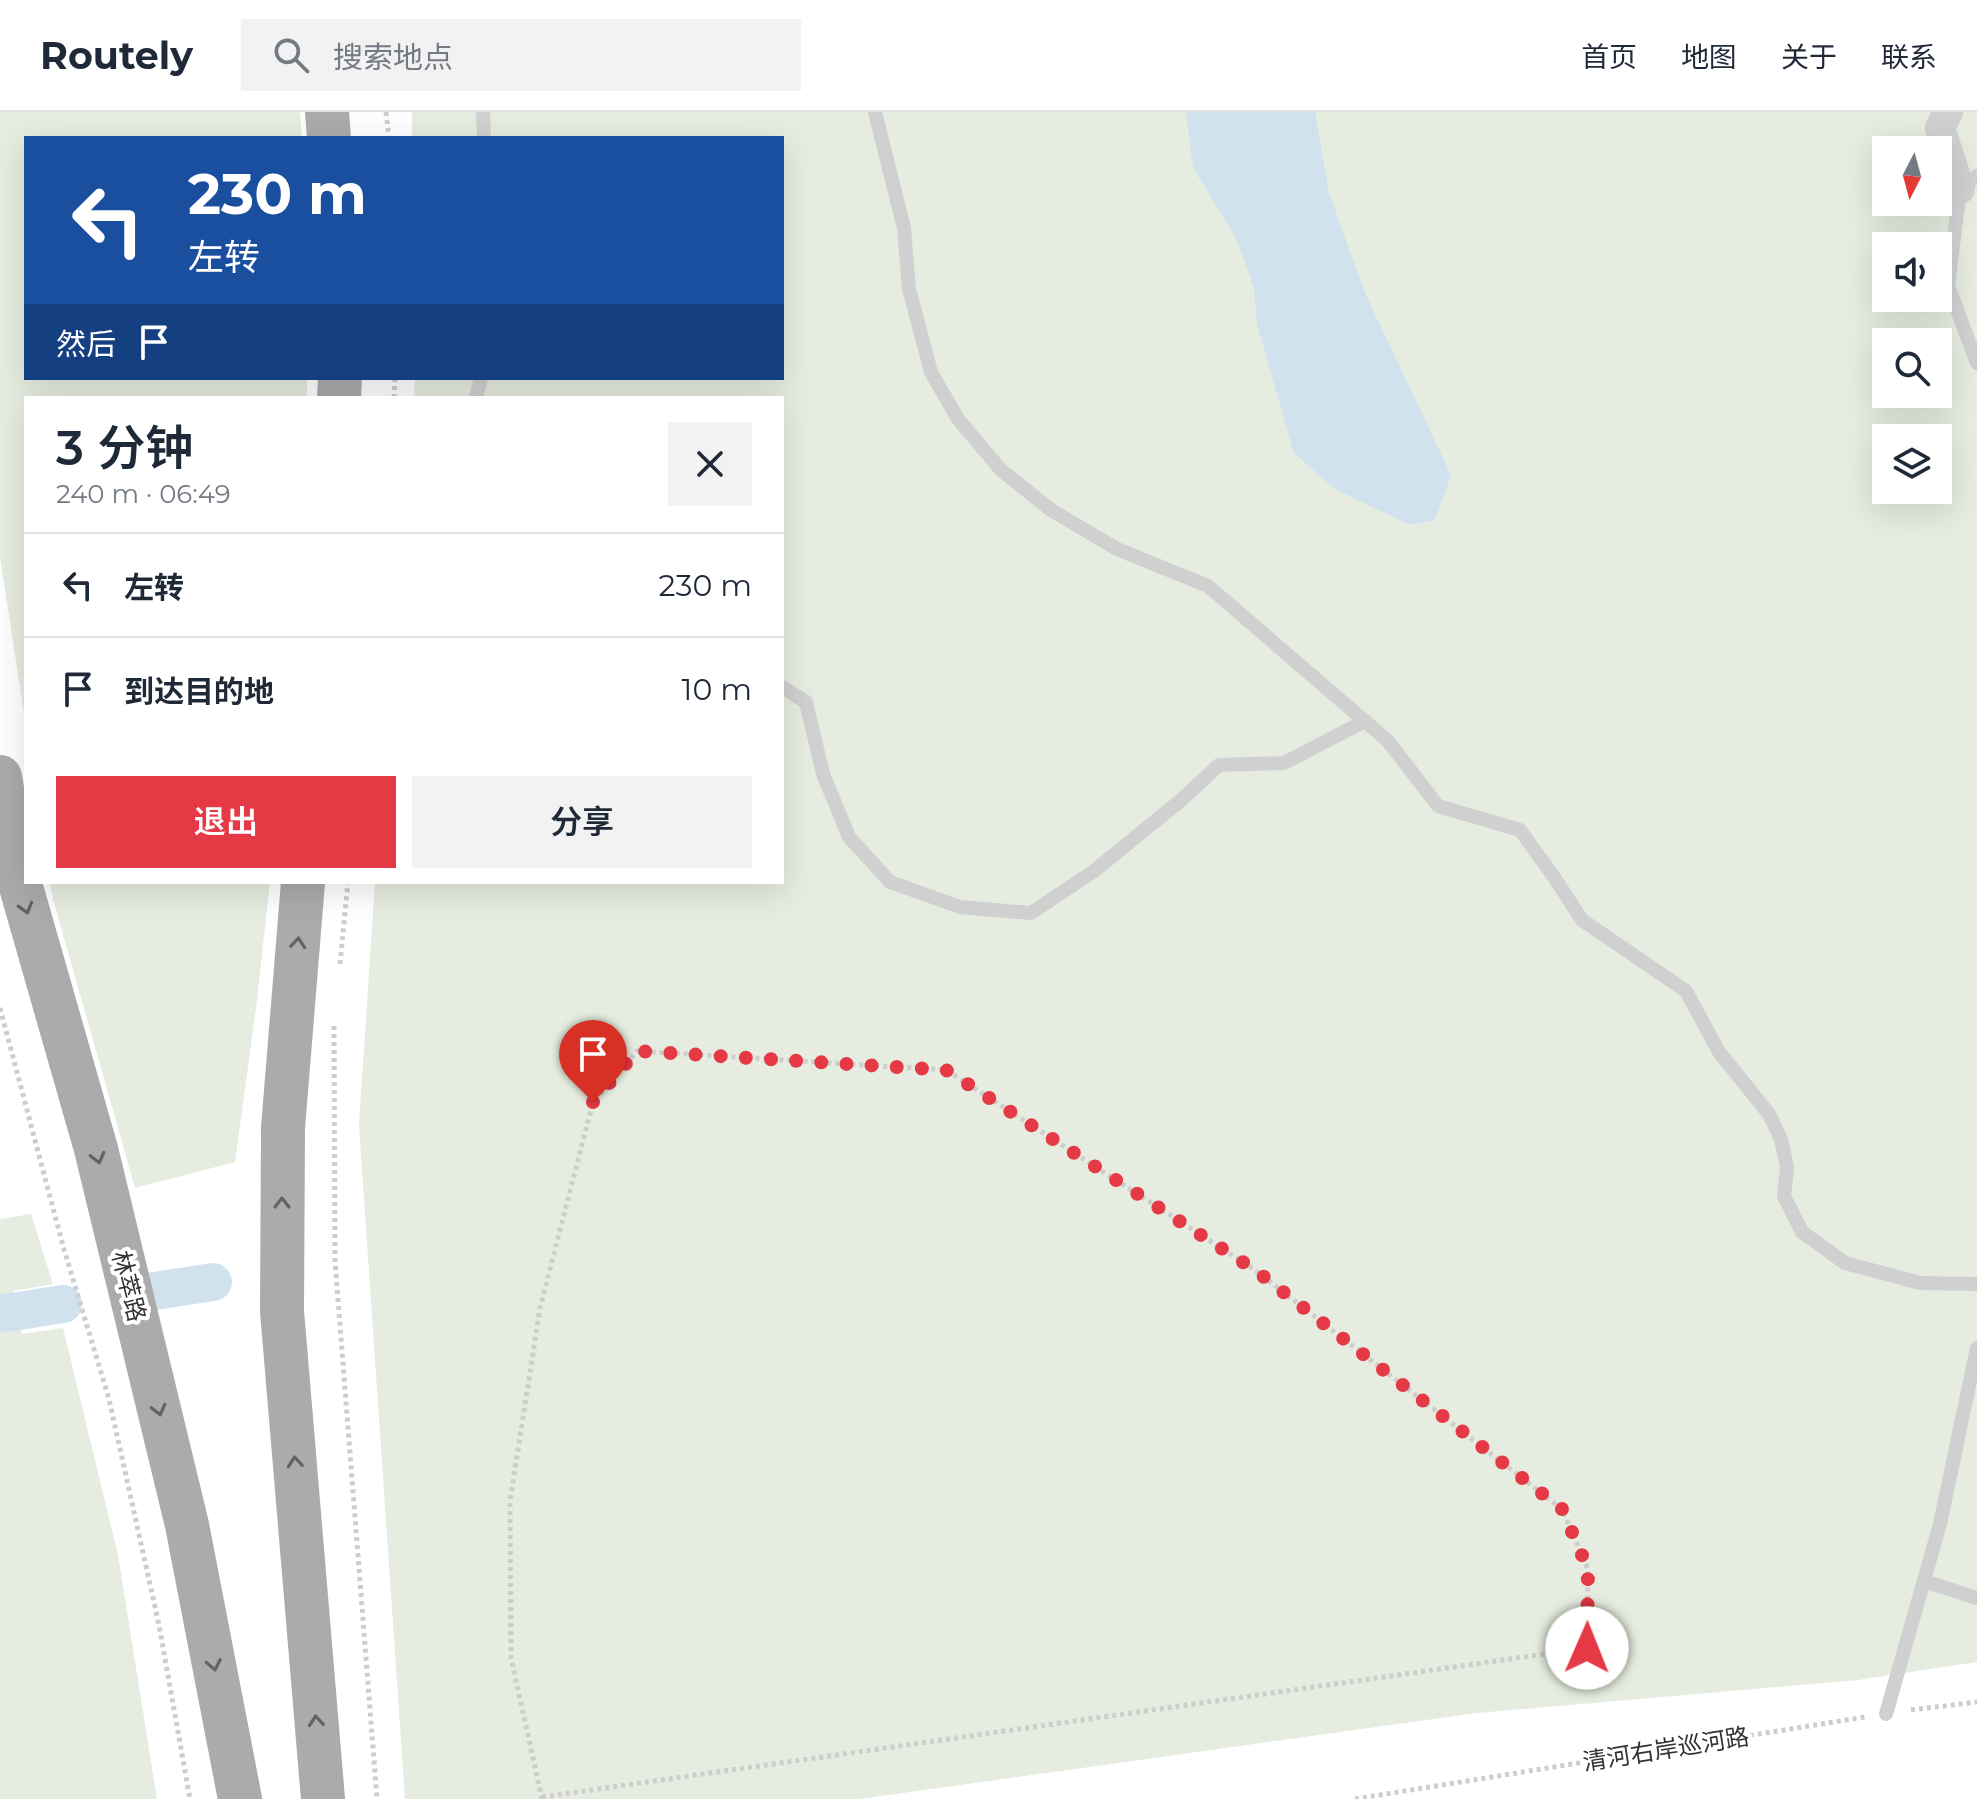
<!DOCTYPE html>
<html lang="zh">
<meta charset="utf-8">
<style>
:root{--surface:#fff;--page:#f2f2f3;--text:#1f2937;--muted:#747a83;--line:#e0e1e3;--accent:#e63946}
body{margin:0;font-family:Montserrat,"Noto Sans SC",sans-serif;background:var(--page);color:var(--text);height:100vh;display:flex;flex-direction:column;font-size:30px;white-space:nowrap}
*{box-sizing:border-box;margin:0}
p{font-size:26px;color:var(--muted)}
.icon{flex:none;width:44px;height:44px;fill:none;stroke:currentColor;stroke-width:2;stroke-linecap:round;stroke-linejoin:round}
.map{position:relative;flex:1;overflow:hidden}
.sheet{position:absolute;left:24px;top:284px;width:760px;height:488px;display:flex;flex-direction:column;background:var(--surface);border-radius:0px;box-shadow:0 8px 32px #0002}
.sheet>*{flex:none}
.banner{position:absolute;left:24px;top:24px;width:760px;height:244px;border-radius:0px;box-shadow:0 8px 32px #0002;background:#1a4fa0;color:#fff;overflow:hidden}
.needle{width:52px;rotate:186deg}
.controls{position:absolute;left:1872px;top:24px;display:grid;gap:16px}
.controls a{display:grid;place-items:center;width:80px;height:80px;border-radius:0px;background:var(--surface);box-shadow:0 8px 32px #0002;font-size:40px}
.pin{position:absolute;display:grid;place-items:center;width:68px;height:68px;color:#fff;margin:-82px -34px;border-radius:50% 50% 50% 0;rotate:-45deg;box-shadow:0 0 8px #0007}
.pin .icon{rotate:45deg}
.me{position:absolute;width:88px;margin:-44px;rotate:1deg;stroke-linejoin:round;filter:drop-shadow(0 0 6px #0008)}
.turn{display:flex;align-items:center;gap:28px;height:168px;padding:0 32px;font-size:36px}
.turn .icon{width:104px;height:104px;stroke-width:2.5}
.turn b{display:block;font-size:56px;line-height:68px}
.then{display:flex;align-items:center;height:76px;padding:0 32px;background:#0003;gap:16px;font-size:30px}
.round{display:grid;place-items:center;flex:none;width:84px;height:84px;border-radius:0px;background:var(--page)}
.headline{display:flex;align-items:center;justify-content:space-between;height:136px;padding:0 32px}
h1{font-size:48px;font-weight:600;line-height:60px}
.cta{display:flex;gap:16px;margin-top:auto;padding:16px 32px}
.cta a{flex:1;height:92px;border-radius:0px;background:var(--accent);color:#fff;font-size:32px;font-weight:600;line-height:92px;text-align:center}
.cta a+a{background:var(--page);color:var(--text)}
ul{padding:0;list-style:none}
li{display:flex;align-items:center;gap:24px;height:104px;padding:0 32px;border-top:2px solid var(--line)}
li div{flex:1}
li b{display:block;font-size:30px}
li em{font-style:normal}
header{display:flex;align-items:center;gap:48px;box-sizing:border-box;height:112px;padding:0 40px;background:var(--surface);border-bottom:2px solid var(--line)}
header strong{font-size:38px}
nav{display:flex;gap:44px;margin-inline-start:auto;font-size:28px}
.search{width:560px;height:72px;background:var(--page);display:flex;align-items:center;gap:20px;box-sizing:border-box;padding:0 28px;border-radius:0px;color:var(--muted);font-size:30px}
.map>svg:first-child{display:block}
.green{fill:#e6ecdf;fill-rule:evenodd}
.water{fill:#cfe2ee}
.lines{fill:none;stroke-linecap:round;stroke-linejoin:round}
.canal{stroke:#cfe2ee;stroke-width:38}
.path{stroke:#cdcdcd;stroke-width:5;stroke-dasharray:4 4;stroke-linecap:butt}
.lane{stroke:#d0d0d0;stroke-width:14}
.street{stroke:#d0d0d0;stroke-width:30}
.primary{stroke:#ababab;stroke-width:44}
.oneway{stroke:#636363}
.route{stroke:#e63946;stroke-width:14;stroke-dasharray:0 25.2}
.labels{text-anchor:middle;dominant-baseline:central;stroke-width:8;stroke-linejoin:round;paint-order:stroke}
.street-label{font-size:24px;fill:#333;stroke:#fff}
</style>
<header>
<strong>Routely</strong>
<div class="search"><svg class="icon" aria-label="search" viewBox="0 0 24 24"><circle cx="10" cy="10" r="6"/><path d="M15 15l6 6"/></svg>搜索地点</div>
<nav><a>首页</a><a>地图</a><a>关于</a><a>联系</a></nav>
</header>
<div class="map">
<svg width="1977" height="1687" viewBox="0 0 1977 1687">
<rect width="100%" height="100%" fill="#fff"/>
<g class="green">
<polygon points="0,0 300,0 302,26 26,26 26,266 307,266 307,286 26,286 26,614 0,445"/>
<path d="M412,0H1977V1550L1858,1568L1477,1601L860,1687H405L359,1013L375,770H782V286H414L415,266H782V26H412ZM1886,38H1938V90H1886ZM1886,134H1938V186H1886ZM1886,230H1938V282H1886ZM1886,326H1938V378H1886Z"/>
<polygon points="50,770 270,770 256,896 235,1050 135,1076 53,787"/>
<polygon points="31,1102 53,1172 13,1179 22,1222 63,1216 118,1443 157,1687 0,1687 0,1107"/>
</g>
<polygon class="water" points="1186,0 1315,0 1329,81 1365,181 1451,363 1435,408 1410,413 1335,377 1294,341 1257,212 1254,176 1236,126 1193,56"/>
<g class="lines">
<g class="canal">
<polyline points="148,1180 213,1170"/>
<polyline points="0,1202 63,1192"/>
</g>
<g class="path">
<polyline points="386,0 389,26"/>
<polyline points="394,286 395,266"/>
<polyline points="340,852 348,770"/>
<polyline points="0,896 63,1134 109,1287 159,1513 190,1687"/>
<polyline points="334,914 335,1149 377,1687"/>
<polyline points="1911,1598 1977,1590"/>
<polyline points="542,1685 1587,1536 1588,1457 1562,1397 1255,1158 946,958 637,939 593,990 540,1196 510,1389 511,1546 542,1687"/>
<polyline points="1355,1687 1865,1605"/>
</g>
<g class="lane">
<polyline points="483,0 484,26"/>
<polyline points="875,0 904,116 909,177 931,260 958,307 1001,358 1051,398 1117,437 1208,474 1388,629 1438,694 1520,718 1554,765 1582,808 1686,879 1719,940 1769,1002 1781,1027 1787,1055 1784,1084 1802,1120 1845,1151 1920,1171 1977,1172"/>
<polyline points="1977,64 1960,77 1948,174 1977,251"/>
<polyline points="476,286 481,266"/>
<polyline points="782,575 806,590 823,662 849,725 890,770 960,795 1031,801 1094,759 1180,689 1219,653 1284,651 1365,609"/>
<polyline points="1924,1469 1977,1486"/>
<polyline points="1886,1602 1940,1412 1977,1236"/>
</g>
<polyline class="street" points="1948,0 1940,16 1960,77"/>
<g class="primary">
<polyline points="327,0 329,26"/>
<polyline points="339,286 340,266"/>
<polyline points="0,665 15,754 96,1037 187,1413 240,1687"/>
<polyline points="303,770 283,1016 282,1199 323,1687"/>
</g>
</g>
<defs><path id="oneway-chevron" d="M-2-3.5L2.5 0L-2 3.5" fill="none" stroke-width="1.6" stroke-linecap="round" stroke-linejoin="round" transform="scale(2)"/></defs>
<g class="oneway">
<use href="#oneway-chevron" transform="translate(26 796) rotate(74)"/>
<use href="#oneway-chevron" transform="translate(298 831) rotate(-85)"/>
<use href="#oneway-chevron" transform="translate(98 1046) rotate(76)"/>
<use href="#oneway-chevron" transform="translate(282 1091) rotate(-90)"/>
<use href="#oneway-chevron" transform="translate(159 1298) rotate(76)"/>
<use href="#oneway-chevron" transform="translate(295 1350) rotate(-95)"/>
<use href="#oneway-chevron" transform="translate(214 1553) rotate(79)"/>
<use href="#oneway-chevron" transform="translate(316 1609) rotate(-95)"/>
</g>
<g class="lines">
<polyline class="route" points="593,990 637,939 946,958 1255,1158 1562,1397 1588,1457 1587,1536"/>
</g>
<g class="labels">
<g class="street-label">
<text transform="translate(129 1174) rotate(76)">林萃路</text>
<text transform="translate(1666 1637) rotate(-9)">清河右岸巡河路</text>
</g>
</g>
</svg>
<div class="controls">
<a><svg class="needle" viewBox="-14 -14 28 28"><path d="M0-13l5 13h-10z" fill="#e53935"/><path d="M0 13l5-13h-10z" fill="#747a83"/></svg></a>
<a><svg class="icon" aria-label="sound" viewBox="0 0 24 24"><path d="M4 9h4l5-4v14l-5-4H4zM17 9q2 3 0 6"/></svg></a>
<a><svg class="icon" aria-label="search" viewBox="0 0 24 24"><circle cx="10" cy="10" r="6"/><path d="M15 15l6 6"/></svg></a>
<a><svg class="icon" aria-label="layers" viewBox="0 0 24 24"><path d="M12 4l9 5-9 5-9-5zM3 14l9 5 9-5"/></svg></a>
</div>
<div class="pin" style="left:593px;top:990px;background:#d93025"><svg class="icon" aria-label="arrive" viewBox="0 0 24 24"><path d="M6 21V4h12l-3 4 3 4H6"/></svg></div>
<svg class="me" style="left:1587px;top:1536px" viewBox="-20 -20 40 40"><circle r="19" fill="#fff"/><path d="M0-13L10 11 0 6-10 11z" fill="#e63946"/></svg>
<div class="banner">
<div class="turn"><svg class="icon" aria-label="left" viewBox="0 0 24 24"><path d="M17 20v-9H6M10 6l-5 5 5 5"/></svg><div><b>230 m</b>左转</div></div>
<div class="then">然后<svg class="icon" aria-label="arrive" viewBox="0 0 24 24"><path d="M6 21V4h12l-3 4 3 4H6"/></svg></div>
</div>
<section class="sheet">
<div class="headline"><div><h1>3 分钟</h1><p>240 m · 06:49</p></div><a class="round"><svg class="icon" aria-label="close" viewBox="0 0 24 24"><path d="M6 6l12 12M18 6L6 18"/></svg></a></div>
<ul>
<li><svg class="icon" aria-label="left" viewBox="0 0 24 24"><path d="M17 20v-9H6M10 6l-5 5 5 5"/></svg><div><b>左转</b></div><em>230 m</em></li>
<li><svg class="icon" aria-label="arrive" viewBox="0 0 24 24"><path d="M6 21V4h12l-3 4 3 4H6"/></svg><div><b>到达目的地</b></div><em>10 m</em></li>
</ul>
<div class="cta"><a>退出</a><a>分享</a></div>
</section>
</div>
